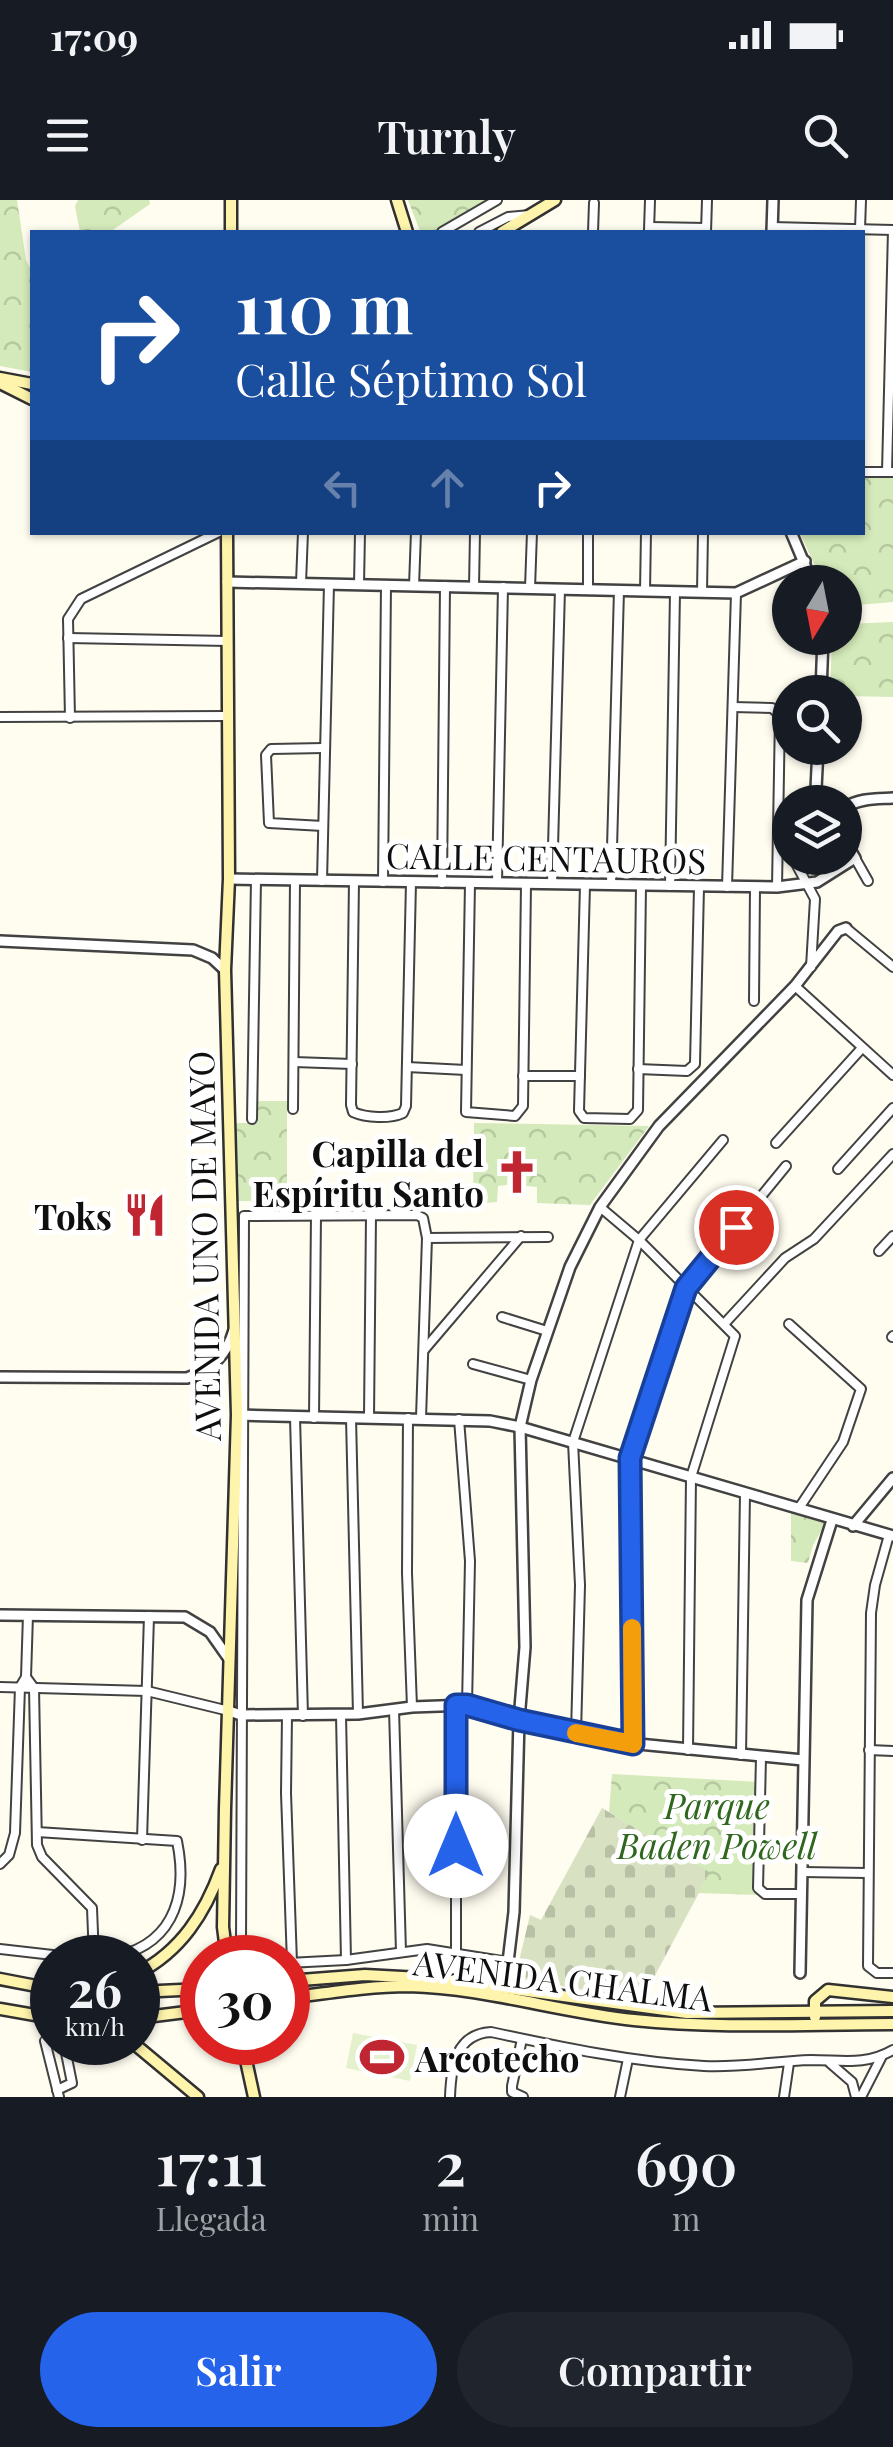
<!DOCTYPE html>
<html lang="es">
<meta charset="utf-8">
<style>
:root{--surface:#171b24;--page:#20242c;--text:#f1f3f6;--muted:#9ea1a6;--accent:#2563eb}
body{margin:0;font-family:"Playfair Display",serif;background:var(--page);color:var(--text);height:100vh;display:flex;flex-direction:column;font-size:38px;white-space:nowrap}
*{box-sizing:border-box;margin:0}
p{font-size:32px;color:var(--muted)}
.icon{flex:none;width:55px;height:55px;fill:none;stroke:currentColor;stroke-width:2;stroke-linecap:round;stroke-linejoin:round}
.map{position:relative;height:1897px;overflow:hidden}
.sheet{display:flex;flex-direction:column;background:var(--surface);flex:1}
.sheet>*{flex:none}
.top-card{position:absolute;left:30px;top:30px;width:835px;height:305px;border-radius:0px;box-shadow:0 2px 8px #0004;background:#1a4fa0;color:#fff;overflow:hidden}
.needle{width:65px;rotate:190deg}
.controls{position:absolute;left:772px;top:365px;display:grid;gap:20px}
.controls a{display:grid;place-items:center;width:90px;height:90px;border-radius:50%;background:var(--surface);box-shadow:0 2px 8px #0004;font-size:50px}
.speed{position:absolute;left:30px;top:1735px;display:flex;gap:20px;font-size:50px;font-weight:700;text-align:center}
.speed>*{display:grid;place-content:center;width:130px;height:130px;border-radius:50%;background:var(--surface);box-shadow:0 2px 8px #0004;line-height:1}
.speed small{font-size:25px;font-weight:400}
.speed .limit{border:15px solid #d22;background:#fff;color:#111}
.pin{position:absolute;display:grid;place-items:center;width:85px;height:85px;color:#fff;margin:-42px;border:5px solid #fff;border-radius:50%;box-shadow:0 2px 10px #0007}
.me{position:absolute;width:110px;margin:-55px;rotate:0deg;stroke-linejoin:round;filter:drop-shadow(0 0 8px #0008)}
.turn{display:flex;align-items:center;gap:35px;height:210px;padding:0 40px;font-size:45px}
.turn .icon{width:130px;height:130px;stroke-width:2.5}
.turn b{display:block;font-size:70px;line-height:85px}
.lanes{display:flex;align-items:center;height:95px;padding:0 40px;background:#0003;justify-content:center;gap:50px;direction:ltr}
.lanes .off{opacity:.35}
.eta{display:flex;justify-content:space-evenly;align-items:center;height:170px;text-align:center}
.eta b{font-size:60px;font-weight:600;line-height:70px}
.button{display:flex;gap:20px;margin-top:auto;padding:20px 40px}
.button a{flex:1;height:115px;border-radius:60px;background:var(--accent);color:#fff;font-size:40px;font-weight:600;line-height:115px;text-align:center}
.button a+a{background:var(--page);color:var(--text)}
.status{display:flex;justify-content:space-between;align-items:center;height:70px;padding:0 50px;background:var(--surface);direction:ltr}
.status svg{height:28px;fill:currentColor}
header{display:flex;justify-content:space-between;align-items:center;height:130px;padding:0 40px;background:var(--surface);font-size:45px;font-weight:600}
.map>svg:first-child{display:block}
.cemetery{fill:url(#cemetery-stones)}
.park{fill:url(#park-crowns)}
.pitch{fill:#e5f1cc}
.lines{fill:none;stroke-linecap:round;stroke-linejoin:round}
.minor-casing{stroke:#424242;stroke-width:12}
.tertiary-casing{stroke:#424242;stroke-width:14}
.secondary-casing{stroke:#313131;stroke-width:15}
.minor{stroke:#fff;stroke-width:8}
.tertiary{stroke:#fff;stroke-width:9}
.secondary{stroke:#fff4ac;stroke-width:10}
.route-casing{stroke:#184099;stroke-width:25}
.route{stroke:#2563eb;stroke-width:18}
.slow{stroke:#f59e0b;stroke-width:18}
.labels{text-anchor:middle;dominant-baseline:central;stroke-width:10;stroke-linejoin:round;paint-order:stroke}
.street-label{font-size:35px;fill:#0f0f0f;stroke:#fff}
.poi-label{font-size:35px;font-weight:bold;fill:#0f0f0f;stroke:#fff;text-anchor:end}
.park-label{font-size:35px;font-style:italic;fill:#2f671e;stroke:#fff}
</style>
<div class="status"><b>17:09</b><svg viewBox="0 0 49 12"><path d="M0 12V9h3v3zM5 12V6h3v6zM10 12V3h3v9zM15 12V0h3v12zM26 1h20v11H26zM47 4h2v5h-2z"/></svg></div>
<header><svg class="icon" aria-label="menu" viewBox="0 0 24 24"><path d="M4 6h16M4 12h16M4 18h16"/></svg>Turnly<svg class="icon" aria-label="search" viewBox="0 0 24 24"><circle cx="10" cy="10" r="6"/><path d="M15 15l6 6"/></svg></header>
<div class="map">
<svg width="893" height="1897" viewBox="0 0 893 1897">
<defs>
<pattern id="cemetery-stones" width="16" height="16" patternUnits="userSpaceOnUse" patternTransform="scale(2.5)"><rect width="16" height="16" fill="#d8e1c1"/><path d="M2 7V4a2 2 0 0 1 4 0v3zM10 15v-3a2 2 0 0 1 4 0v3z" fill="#b8c0a5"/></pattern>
<pattern id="park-crowns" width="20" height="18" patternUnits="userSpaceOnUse" patternTransform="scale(2.5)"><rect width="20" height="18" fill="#d4eaba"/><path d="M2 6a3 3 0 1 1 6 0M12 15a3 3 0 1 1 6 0" fill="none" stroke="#b5c89f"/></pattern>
</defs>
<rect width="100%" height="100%" fill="#fffcf0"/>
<polygon class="cemetery" points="602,1608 710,1672 642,1800 515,1778 530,1715 541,1720"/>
<g class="park">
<polygon points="0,0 17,0 26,60 32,72 32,172 0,166"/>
<polygon points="78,0 149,0 150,4 110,32 80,32 75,6"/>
<polygon points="408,0 492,0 441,30 420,31"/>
<polygon points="893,274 893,402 845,406 845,382 822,382 800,333 862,332 863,275"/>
<polygon points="893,422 893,497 845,496 845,492 830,492 832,438 845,438 845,424"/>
<polygon points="257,901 287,901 287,1001 233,1001 233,923 257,923"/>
<polygon points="474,923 649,926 590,1005 537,1003 537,987 526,986 527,959 508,958 507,985 498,986 497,1002 473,1004"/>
<polygon points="791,1309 827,1321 813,1345 808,1363 791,1361"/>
<polygon points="612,1574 760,1582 760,1695 698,1693 709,1672 609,1612"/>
</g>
<polygon class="pitch" points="353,1833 417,1845 410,1881 346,1868"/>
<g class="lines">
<g class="minor-casing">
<g id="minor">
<polyline points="650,27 706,28"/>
<polyline points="772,27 893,30"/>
<polyline points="860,29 861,0"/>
<polyline points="649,30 650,0"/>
<polyline points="442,32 497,0"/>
<polyline points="479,32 508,17 530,15"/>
<polyline points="593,32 594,3"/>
<polyline points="706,32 707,0"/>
<polyline points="862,272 893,272"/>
<polyline points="887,272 893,30"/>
<polyline points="301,383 303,332"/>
<polyline points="359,385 360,332"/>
<polyline points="414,386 416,332"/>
<polyline points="474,387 475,332"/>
<polyline points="530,388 532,332"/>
<polyline points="588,389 588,332"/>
<polyline points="645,391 646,332"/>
<polyline points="702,392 703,332"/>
<polyline points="68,438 228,441"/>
<polyline points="733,507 772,508 780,515 777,687"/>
<polyline points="0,517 228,516"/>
<polyline points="70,518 68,419 81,399 219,332"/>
<polyline points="323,626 269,623 266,555 271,549 324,548"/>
<polyline points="779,636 790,653"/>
<polyline points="793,658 815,699 811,767"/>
<polyline points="855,658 868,681"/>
<polyline points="322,681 329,384"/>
<path d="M354,681L351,905L353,912C366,918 390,919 403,913L406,906L411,682"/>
<polyline points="383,682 386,385"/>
<polyline points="442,683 445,386"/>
<polyline points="470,683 466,912 515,916 523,906 526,684"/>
<polyline points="497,683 503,387"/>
<polyline points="552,684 560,389"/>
<polyline points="585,685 579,911 584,918 630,919 638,910 641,686"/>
<polyline points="611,685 619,390"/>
<polyline points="670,686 675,392"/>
<polyline points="727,687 736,393"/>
<polyline points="846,728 893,767"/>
<polyline points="795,786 893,875"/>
<polyline points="754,801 755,687"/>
<polyline points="294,862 352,864"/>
<polyline points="407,867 466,870"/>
<polyline points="638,869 687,871 695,864 699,687"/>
<polyline points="523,876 580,876"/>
<polyline points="293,909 295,680"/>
<polyline points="252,919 256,679"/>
<polyline points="776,943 862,848"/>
<polyline points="838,969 893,908"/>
<polyline points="600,1007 639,1040 735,1136 691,1277 688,1550"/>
<polyline points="427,1038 548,1037"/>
<polyline points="879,1051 893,1036"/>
<polyline points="502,1117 547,1131"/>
<polyline points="725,1123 785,1058 814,1039 893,954"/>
<polyline points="789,1124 861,1189 843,1242 799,1308"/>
<polyline points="892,1137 893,1136"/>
<polyline points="424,1150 521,1036"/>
<polyline points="473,1164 531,1180"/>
<polyline points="295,1217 303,1516"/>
<polyline points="314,1218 316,1014"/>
<polyline points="351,1218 358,1514"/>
<polyline points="369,1218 371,1015"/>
<polyline points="408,1218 407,1373 412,1507"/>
<polyline points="459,1219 470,1361 467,1505"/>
<polyline points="889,1335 875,1385 871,1413 868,1766 877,1773 893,1773"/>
<polyline points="26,1477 34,1488 37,1645 42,1657 92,1708 94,1758"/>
<polyline points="0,1487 147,1491 229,1511"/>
<polyline points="456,1505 456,1753"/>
<polyline points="394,1509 401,1752"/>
<polyline points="341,1515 346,1760"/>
<polyline points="287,1516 286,1593 292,1763"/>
<polyline points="576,1533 580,1385 573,1242 639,1040 723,940"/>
<polyline points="633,1544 630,1259 686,1088 786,966"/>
<polyline points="869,1550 893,1551"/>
<polyline points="741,1555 745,1293"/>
<polyline points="761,1557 758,1688 765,1694 800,1694"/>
<path d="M37,1632L177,1641C189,1700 171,1749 106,1758"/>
<polyline points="142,1640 149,1416"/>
<polyline points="0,1664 9,1655 15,1633 20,1487 26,1477 28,1415"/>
<polyline points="802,1672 867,1673"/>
<polyline points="0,1749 79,1758"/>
<polyline points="247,1758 241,1744 244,1016 417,1015 423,1018 427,1038 421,1218"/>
<polyline points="288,1763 346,1760 427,1749 508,1762"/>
<polyline points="522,1839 512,1886 512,1892 523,1897"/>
<polyline points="45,1841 59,1897"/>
<polyline points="830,1863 852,1882 856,1897"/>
<polyline points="57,1890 72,1883 66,1853"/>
<path d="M450,1897C451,1868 455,1834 491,1832C561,1847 632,1862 704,1866C740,1868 776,1861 811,1860C842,1860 865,1866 893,1850"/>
<polyline points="620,1897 628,1859"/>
<polyline points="784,1897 789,1863"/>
<polyline points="861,1897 881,1858"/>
</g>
</g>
<g class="tertiary-casing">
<g id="tertiary">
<polyline points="772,32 773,0"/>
<polyline points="791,332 812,382"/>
<polyline points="227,382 736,393 805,361"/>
<polyline points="821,492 823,438"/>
<polyline points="818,548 816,589 824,602"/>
<path d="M845,608C858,598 877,599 893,598"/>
<polyline points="229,679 777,687 817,682 855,658 845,641"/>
<polyline points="0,741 193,750 212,758 225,770"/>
<path d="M0,1177L187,1178C211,1170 227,1155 234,1130"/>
<polyline points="237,1215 490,1221 520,1227 893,1336"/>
<polyline points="853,1326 893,1278"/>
<polyline points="0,1415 185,1417 210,1432 229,1459"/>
<polyline points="229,1511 241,1515 358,1514 412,1507 467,1505 618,1542 803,1560"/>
<polyline points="508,1762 514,1712 519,1520 525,1447 520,1227 531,1180 570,1067 600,1007 659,926 795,786 838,731 846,728"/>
<polyline points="800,1773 807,1400 832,1320"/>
</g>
</g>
<g class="secondary-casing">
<g id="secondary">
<polyline points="397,0 407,32"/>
<polyline points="231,32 231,0"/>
<polyline points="502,32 555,0"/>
<polyline points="0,178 32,184"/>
<polyline points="0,183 32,199"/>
<polyline points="227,1758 223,1727 225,1609 237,1215 225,770 229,679 227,332"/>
<path d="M138,1773C181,1751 205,1713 221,1669"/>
<polyline points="0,1779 52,1789"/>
<polyline points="288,1781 365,1775 439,1779 687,1813 893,1811"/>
<polyline points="138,1792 202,1789"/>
<path d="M288,1798C328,1793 368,1786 409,1786C485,1788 559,1812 634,1820C720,1829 807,1824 893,1824"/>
<polyline points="0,1809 52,1818"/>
<polyline points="815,1817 815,1801 828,1790 893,1797"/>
<polyline points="138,1818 202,1810"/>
<polyline points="132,1842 198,1897"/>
<polyline points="242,1842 254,1897"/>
</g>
</g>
<use href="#minor" class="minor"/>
<use href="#tertiary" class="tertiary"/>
<use href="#secondary" class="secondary"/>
</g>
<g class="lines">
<g class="route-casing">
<polyline id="route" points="456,1646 456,1505 467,1505 519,1520 633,1544 630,1258 686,1088 736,1027"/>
</g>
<use href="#route" class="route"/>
<polyline class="slow" points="576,1533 633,1544 632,1428"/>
</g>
<defs>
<g id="church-bare" transform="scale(3.45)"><path d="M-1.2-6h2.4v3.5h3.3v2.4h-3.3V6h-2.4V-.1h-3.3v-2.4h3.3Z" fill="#bf2631" stroke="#fff" stroke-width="2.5" paint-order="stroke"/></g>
<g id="restaurant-bare" transform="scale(3.45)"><path d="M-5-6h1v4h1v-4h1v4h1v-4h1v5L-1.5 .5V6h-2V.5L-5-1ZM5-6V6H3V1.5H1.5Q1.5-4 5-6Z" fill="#bf2631" stroke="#fff" stroke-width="2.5" paint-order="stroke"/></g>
<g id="stadium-bare" transform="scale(3.45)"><path d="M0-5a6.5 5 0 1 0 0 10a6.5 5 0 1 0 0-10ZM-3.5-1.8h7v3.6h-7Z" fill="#bf2631" stroke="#fff" stroke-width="2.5" paint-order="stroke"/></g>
</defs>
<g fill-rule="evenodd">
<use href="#church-bare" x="517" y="972"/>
<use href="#restaurant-bare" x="145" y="1015"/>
<use href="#stadium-bare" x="382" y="1857"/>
</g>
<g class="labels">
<g class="street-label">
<text transform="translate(546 657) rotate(1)">CALLE CENTAUROS</text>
<text transform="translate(203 1046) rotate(-91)">AVENIDA UNO DE MAYO</text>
<text transform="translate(563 1779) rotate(7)">AVENIDA CHALMA</text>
</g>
<g class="poi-label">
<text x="484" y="952">Capilla del<tspan x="484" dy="40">Espíritu Santo</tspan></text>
<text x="112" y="1015">Toks</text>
<text x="415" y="1857" text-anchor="start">Arcotecho</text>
</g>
<g class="park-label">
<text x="717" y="1604">Parque<tspan x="717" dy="40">Baden Powell</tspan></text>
</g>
</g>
</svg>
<div class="controls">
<a><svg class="needle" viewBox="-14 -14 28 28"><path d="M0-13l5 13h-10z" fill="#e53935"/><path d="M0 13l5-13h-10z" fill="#9ea1a6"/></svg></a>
<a><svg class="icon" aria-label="search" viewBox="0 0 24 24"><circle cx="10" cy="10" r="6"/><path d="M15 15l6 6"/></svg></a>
<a><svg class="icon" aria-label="layers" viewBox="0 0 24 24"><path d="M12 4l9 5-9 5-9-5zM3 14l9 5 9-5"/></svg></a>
</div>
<div class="speed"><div>26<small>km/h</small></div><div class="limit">30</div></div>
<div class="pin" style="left:736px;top:1027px;background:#d93025"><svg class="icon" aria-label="arrive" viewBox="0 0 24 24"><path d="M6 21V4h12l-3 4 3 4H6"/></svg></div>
<svg class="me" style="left:456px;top:1646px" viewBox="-20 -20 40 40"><circle r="19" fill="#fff"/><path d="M0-13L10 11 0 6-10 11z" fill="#2563eb"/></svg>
<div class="top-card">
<div class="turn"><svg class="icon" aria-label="right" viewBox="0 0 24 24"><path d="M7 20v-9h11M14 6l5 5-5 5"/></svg><div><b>110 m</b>Calle Séptimo Sol</div></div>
<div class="lanes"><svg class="icon off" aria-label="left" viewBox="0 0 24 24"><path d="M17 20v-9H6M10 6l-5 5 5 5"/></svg><svg class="icon off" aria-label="ahead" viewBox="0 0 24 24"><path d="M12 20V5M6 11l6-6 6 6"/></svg><svg class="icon" aria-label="right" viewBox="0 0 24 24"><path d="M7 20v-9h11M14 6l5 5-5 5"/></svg></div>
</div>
</div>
<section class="sheet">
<div class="eta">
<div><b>17:11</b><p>Llegada</p></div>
<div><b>2</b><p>min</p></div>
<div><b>690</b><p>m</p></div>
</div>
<div class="button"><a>Salir</a><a>Compartir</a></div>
</section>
